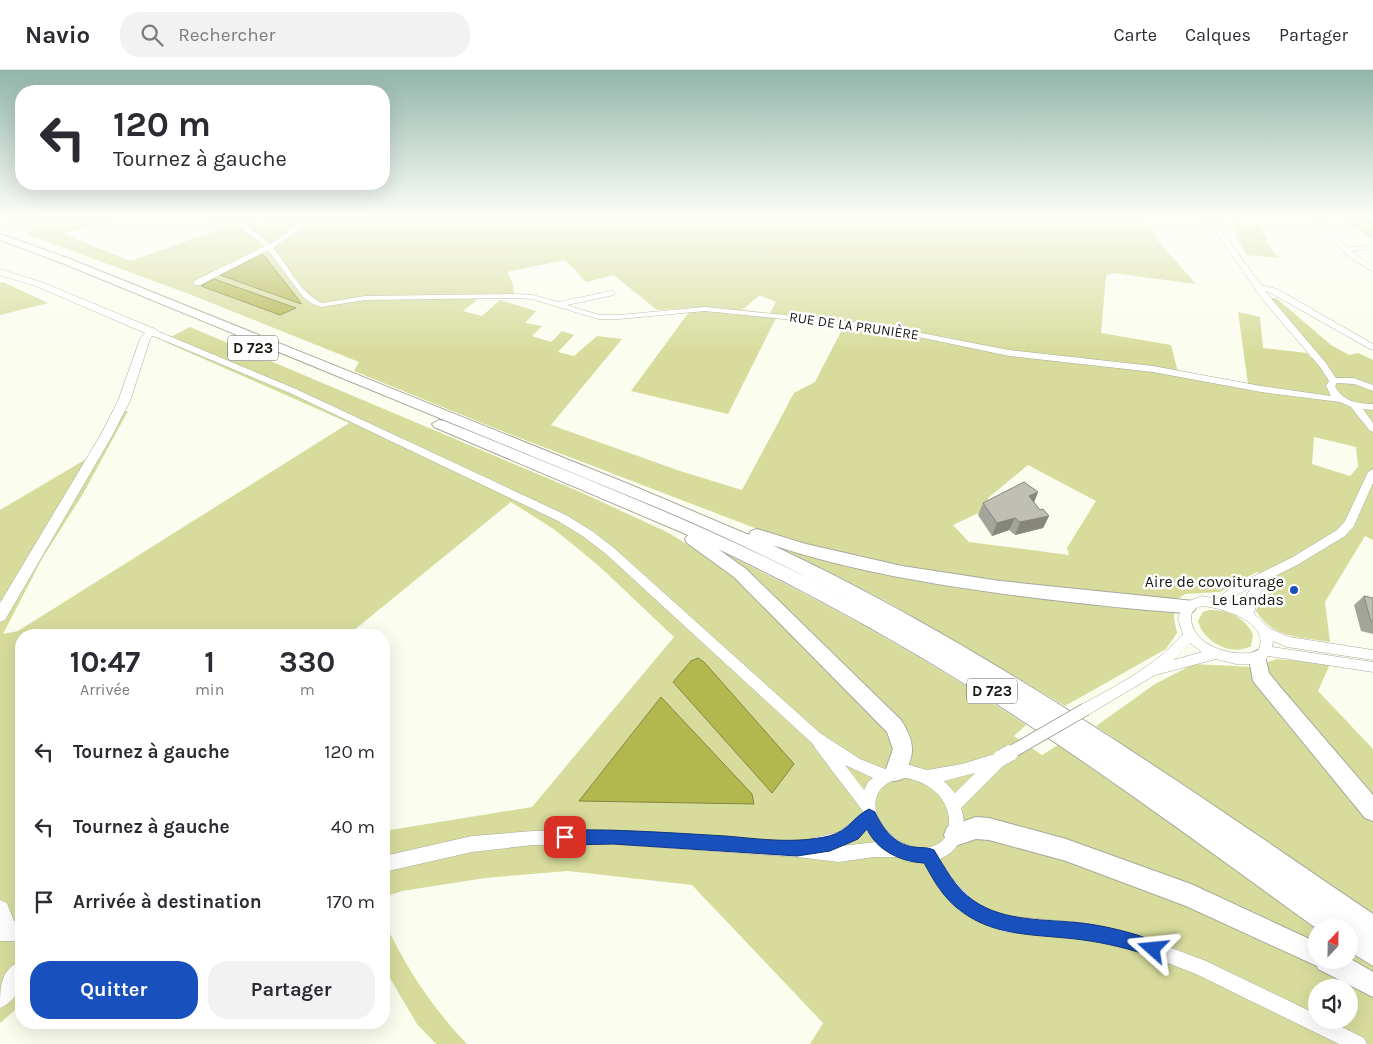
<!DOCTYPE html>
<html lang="fr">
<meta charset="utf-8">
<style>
:root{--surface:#fff;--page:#f2f2f3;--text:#2b2b33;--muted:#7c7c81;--line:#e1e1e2;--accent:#1851bd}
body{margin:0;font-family:Karla,sans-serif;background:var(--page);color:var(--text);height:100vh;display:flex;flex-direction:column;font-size:19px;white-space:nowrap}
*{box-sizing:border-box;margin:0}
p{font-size:16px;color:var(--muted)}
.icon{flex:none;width:28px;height:28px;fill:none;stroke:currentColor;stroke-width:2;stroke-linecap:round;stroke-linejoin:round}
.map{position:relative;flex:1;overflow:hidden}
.details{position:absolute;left:15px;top:559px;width:375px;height:400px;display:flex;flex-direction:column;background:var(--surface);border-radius:20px;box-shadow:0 5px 20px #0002}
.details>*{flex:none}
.top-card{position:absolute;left:15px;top:15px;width:375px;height:105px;border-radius:20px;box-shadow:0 5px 20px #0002;background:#fff;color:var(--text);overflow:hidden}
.needle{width:32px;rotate:22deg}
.buttons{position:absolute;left:1308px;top:849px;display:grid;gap:10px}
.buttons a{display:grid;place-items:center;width:50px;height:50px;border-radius:50%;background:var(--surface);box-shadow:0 5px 20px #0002;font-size:25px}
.pin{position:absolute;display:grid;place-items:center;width:42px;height:42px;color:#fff;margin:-21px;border-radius:10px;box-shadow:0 2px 8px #0006}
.me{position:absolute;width:55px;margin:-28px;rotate:288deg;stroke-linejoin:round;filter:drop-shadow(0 0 4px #0008)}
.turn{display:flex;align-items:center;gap:18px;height:105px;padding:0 15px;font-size:22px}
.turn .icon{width:65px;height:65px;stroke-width:2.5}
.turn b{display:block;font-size:35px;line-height:42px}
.eta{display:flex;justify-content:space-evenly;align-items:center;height:85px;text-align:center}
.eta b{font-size:30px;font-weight:700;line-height:35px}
.primary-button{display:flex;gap:10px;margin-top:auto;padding:10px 15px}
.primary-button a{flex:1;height:58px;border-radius:20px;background:var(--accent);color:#fff;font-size:20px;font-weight:700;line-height:58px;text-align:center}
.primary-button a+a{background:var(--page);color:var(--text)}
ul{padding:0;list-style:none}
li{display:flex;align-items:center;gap:15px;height:75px;padding:0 15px}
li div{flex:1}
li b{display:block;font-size:19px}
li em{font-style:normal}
header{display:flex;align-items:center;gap:30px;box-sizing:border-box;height:70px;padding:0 25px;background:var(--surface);border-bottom:1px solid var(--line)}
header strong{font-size:24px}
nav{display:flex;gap:28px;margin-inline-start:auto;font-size:18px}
.search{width:350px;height:45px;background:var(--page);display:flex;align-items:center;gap:12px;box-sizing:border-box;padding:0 18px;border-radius:20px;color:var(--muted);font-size:19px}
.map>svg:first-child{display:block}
.green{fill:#d7dc9c;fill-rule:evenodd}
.water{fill:#b2b74e;stroke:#84873c}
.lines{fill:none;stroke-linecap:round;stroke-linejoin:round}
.minor-casing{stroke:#a8a99c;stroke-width:1}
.major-casing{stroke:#a8a99c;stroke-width:1}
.highway-casing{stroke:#a8a99c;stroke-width:2}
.minor{fill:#fff;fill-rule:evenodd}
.major{fill:#fff;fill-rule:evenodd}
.highway{fill:#fff;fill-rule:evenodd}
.minor-bridge-far1-casing{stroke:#a8a99c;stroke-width:14;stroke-linecap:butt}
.minor-bridge-casing{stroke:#a8a99c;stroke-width:17;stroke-linecap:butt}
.minor-bridge-far1{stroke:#fff;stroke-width:12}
.minor-bridge{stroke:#fff;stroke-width:16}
.wall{fill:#a4a59a}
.shaded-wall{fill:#86867d}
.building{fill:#bfc0b3;stroke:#86867d}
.route{fill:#1851bd;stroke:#10357b}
.poi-dot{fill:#1851bd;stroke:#fff;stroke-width:2}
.labels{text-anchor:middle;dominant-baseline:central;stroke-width:5;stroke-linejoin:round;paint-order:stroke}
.far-street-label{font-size:14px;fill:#171813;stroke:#fff}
.shield{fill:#fff;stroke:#5d5d5a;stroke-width:1}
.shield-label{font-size:15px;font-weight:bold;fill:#171813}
.poi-label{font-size:16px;fill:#171813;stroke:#fff;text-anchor:end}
</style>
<header>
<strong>Navio</strong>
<div class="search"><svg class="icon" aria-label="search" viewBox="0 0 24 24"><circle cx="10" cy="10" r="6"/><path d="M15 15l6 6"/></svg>Rechercher</div>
<nav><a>Carte</a><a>Calques</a><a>Partager</a></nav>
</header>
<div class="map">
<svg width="1373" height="974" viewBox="0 0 1373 974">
<rect width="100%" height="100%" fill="#fbfdef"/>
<g class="green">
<path d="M104,146L107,149L63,164L131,191L220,159L205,146H247L259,156L291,150L298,146H1098L1145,154L1147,158L1153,159L1159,172L1196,214L1113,203L1106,206L1101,263L1171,275L1178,302L1248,314L1238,242L1260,247L1263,278L1307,283L1311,288L1321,287L1269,228H1276L1331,275L1349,285L1358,283L1373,290V470L1365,466L1325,532L1330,572C1300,567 1274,569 1256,541L1264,521L1273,511L1257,502L1220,522L1185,524L1175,531L1174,548L1177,563L1166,579L1065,636L886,531L776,475L765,462L499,360L354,301L359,292L189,224L26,164L37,157L9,147ZM565,190L586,212L614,205L657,240L692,238L631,321L728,344L778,244L846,252L815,312L794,323L742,420L680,401L551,355L622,269L597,266L574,286L558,282L574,265L562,261L551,272L532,266L542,256L525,253L536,241L500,230L482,246L463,241L483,225L514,224L513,214L507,202ZM760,225L776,232L770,243L742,240ZM1314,367L1356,377L1358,397L1350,406L1312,394ZM1028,395L1096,431L1067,478L1069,485L969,472L953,455L987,439L988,428Z"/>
<polygon points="1373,149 1373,168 1345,153"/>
<polygon points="1233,153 1260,156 1267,170 1265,171 1279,188 1247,185 1233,164 1238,165"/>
<polygon points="3,212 48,233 0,245 0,213"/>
<path d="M190,257L578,421L667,462L712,489L724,483C828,534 930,590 1026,655L1014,666L1042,685L1058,675L1320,857L1316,858V890H1349V878L1373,896V974H810L823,953L692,815L568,801L485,808L402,821L384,827V761L532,737L674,567L599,496L555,460L511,432L348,565H21V935L0,953V440L88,388L112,342L128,341L83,424L43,487L3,564L18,561L349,353L163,271ZM1316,918H1349V950H1316Z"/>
<path d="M1209,540C1228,539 1244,547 1253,564L1251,576C1232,587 1203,572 1198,551L1203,542Z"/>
<polygon points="1277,589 1330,594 1318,621 1373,679 1373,846 1096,656 1155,614 1194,594 1253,597"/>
<path d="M384,852C408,900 430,935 467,974H436L417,954L384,898Z"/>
</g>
<g class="water">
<polygon points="263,184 301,233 301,234 220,205"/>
<polygon points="214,209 296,238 280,245 201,216"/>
<polygon points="698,588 704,592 794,694 772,723 673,612 691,591"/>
<polygon points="661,627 752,724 754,734 579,731"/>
</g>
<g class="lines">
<g class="minor-casing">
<g id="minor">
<path d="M227,146H234L270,174C287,165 299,146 319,146L273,178C289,196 299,222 322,233L365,226L516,224L533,225L558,232L611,221H614V225L567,235L599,245H619L705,237L880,255L1009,280L1153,296L1261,316L1331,326L1326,316L1329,311L1320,297L1263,230L1205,146H1211L1261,215L1277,219L1373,274V280L1370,279L1271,223L1265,221L1326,293L1336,308H1354L1373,315V321L1354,314L1337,313L1335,316C1342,331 1358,334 1373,334V340L1363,339L1373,353V362L1370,361L1351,337L1340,332L1261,322L1153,302L1009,286L880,259L705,241L619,249H598L532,229L516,228L365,230L321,237L311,233L303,227L268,180L200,215H194V211L265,176Z"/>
<polygon points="1310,146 1317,146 1348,177 1366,176 1367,179 1352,181 1373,197 1373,202 1349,187"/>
<path d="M156,263H162L296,319L566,445L592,461L614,478L820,663L860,689L885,699L906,694L927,700L962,694L1001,682L1006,683L1008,688L1006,693L961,738C968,758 961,781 940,789L950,806L961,818L973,830L990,841L1005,846L1084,853L1137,865L1206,891L1316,944V950H1328L1364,968L1367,974H1339L1196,904L1137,881L1084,869L1005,862L986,855L961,842L949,830L938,818L925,792H909L899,787H874L839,792L797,787L613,774L533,775L472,782L384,802V786L472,766L533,761L613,760L807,773L813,768L839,762L863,743L862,740L815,678L813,674L606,484L584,467L558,451L290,323L156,267ZM845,695L873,708L868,712L864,720ZM975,703L955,723L944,711ZM906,708C928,712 947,726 949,749C949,757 948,765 943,770C910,800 849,738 888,713C893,710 900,709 906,708ZM868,758L876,772L842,776L856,769Z"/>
<path d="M1373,399V413L1354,456L1345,466L1299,494L1269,509L1259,525L1254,544L1269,558L1289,567L1373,580V590L1287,577L1273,571L1272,577L1373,592V602L1268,586L1266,589L1250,594H1236L1216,589L1155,605L1091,643L1086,645L1081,643L1079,639L1081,635C1118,615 1155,596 1183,564L1178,548L1184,533L1202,526L1217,529L1230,518L1291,488L1337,460L1345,451L1368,402ZM1251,518L1247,524L1244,538L1229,532L1238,524ZM1202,536C1224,538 1272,553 1258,581C1232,590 1181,572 1193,539ZM1190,573L1202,582L1174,590Z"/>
</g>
</g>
<g class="major-casing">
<g id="major">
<polygon points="0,199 44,213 155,259 164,265 159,268 152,266 150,269 130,331 112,366 5,550 0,552 0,533 100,366 118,331 140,269 145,263 38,217 0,205"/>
<polygon points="0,830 7,833 14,851 21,853 21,875 13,871 0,871"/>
<path d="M21,891C21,911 21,929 0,938C0,918 0,899 21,891Z"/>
</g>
</g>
<g class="highway-casing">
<g id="highway">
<path d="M0,164L70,189L631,415L749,465L751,461L757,459L806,474L902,496L1000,511L1194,531L1197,536L1194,541L1188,543C1137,540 1087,534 1036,528C947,517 858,503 772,475C985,575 1179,712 1373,844V896L1349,881V858H1316C1191,768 1067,675 934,595C864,553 792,514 718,479L746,499L901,650C916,674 915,684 902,709L895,711L888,709L885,702L893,679L887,662L734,507L687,473L685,469L688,465L434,357L432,354L439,350L444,351C584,408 727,463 860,535C795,500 729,468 661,439L62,193L0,170Z"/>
<polygon points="1258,580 1264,583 1269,603 1282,619 1373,725 1373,751 1365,748 1253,611 1249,588 1252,583"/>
<polygon points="976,747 989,748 1066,769 1191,814 1316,872 1316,890 1349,888 1373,902 1373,927 1318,899 1317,896 1186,836 1066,791 989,770 976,769 955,776 947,773 944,765 947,757"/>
</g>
</g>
<use href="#minor" class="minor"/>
<use href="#major" class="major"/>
<use href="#highway" class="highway"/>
<g class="minor-bridge-far1-casing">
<polyline id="minor-bridge-far1" points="1008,684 1086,639"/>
</g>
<g class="minor-bridge-casing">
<polyline id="minor-bridge" points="1001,688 1010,683"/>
</g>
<use href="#minor-bridge-far1" class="minor-bridge-far1"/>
<use href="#minor-bridge" class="minor-bridge"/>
</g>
<g class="wall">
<polygon points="1038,422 1034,432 1040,440 1049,446 1043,458 1015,465 1009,460 992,466 978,445 983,433"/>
<polygon points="1364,526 1373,528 1373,564 1361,561 1354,535"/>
</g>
<g class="shaded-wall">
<polygon points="1038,422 1033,435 1029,426"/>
<polygon points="1049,446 1043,458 1015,465 1020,452"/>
<polygon points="1015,448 1009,460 992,466 997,453"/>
</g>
<g class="building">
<polygon points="1024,412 1038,422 1029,426 1040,440 1043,439 1049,446 1020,452 1015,448 997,453 983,433"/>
<polygon points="1364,526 1373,528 1373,552 1371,552"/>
</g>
<linearGradient id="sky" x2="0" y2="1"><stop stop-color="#92b5aa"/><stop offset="0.52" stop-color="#fdfef8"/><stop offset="1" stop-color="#fdfef8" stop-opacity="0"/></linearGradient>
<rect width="1373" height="282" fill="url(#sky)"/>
<path class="route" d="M869,739L875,742C882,758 895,775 914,777C922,778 927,777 934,780C945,798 955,818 974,831C1005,852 1045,849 1081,853C1107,856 1135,863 1159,873L1162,879L1159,885L1153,887C1131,879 1106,873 1083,870C1041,864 996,868 961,841C944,829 934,811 924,793C902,792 877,781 867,759L858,769L830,781L797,786L613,774L565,775L559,773L557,767L559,762L565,760C619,759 672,763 726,766C760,769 795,774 829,766C849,761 854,746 869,739Z"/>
<circle class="poi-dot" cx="1294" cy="520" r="5"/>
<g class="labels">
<g class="far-street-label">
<text transform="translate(854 256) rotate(8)">RUE DE LA PRUNIÈRE</text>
</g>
<g class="shield">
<rect x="228" y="265.5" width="50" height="25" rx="4"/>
<rect x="967" y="608.5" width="50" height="25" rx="4"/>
</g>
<g class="shield-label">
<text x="253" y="278">D 723</text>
<text x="992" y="621">D 723</text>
</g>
<g class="poi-label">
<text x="1284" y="511">Aire de covoiturage<tspan x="1284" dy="18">Le Landas</tspan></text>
</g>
</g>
</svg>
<div class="buttons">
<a><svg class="needle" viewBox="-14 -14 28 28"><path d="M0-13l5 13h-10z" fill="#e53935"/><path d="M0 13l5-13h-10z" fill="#7c7c81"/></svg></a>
<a><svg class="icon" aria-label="sound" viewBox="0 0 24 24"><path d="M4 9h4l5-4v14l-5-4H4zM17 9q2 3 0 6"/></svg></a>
</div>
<div class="pin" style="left:565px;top:767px;background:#d93025"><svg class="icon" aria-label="arrive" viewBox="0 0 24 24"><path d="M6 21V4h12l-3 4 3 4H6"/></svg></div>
<svg class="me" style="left:1153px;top:879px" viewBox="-20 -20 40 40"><path d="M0-17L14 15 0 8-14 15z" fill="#1851bd" stroke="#fff" stroke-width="4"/></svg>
<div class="top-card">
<div class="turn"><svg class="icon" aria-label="left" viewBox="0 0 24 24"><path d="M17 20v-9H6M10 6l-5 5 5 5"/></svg><div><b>120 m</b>Tournez à gauche</div></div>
</div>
<section class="details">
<div class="eta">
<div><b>10:47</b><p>Arrivée</p></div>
<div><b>1</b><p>min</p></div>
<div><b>330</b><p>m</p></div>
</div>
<ul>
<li><svg class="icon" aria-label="left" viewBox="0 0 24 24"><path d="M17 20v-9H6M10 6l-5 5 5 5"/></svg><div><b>Tournez à gauche</b></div><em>120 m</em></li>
<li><svg class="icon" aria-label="left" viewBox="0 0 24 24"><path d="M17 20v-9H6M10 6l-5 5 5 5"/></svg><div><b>Tournez à gauche</b></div><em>40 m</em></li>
<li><svg class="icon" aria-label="arrive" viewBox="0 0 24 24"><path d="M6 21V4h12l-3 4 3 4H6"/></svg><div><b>Arrivée à destination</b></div><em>170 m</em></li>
</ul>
<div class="primary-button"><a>Quitter</a><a>Partager</a></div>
</section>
</div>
